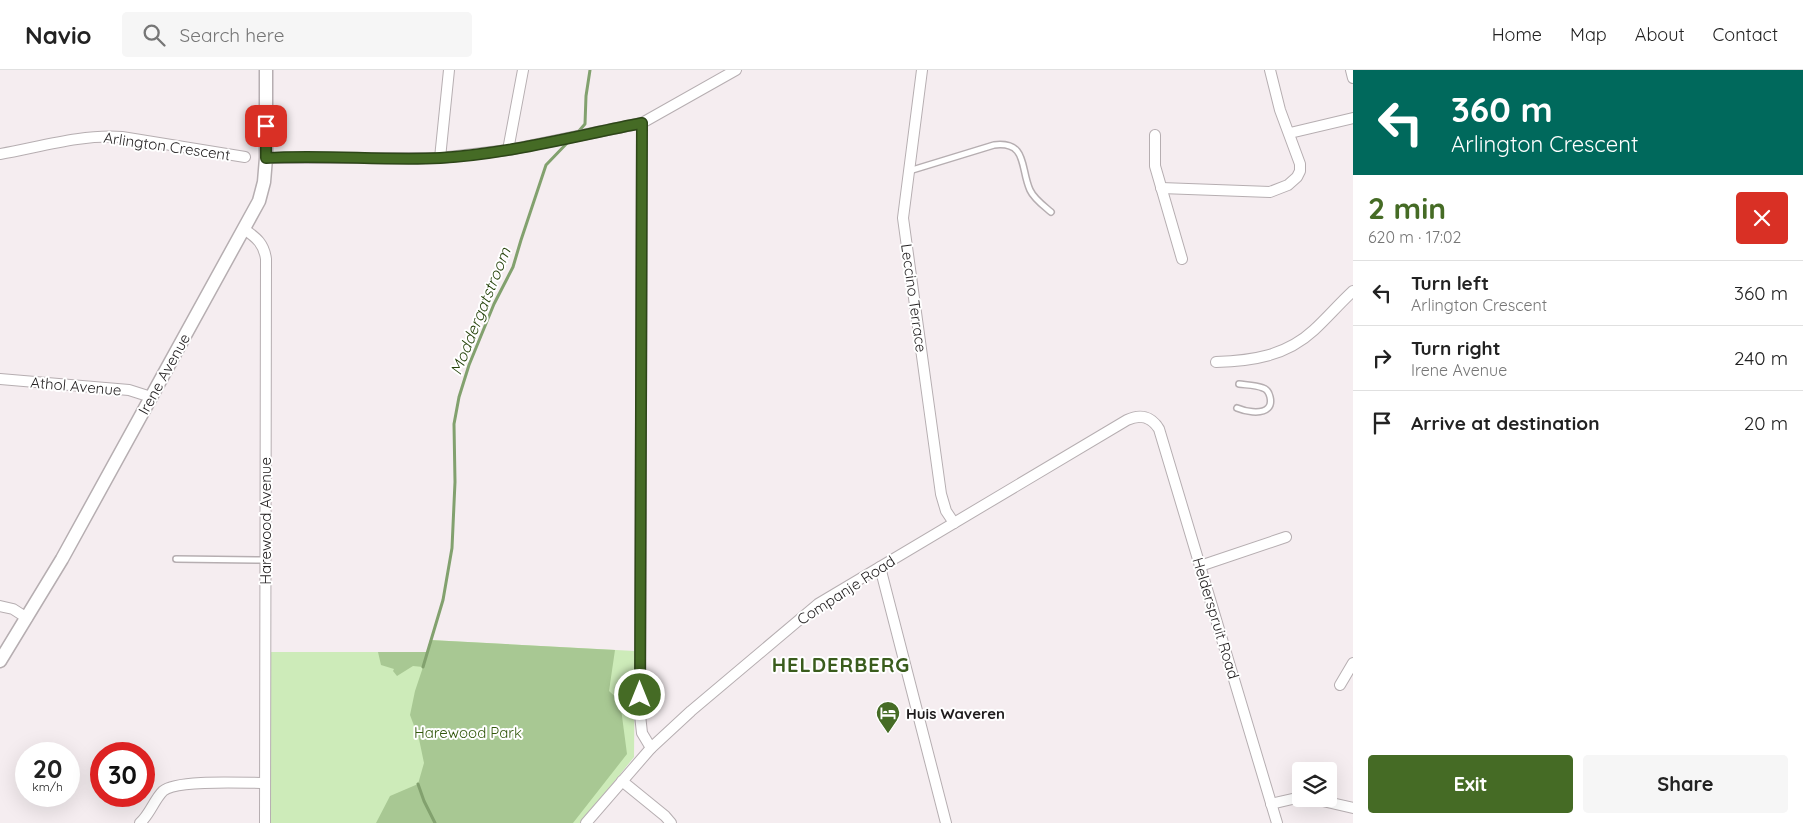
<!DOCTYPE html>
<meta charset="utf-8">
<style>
:root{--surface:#fff;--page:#f6f6f6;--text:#222;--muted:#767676;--line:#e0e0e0;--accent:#456b25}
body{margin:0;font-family:Quicksand,sans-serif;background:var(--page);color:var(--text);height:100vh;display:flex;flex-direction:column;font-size:19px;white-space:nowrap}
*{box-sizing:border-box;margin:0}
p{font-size:16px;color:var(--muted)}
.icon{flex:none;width:28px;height:28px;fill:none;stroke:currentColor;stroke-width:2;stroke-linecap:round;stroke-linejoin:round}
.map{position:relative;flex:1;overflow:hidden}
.side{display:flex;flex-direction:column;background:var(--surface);width:450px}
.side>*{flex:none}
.banner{background:#00695c;color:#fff;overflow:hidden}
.tools{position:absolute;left:1292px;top:692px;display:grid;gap:10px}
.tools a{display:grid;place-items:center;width:45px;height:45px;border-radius:5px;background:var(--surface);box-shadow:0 5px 20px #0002;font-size:25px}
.speed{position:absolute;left:15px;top:672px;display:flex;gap:10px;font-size:25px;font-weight:700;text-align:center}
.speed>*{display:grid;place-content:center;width:65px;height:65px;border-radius:50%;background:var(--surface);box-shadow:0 5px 20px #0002;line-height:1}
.speed small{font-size:12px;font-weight:400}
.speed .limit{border:8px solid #d22;background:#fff;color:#111}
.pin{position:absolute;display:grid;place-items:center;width:42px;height:42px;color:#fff;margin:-21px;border-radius:10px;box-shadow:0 2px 8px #0006}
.me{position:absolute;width:55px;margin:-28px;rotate:0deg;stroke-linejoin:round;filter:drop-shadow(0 0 4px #0008)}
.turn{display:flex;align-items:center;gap:18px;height:105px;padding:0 15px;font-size:22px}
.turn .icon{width:65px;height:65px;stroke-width:2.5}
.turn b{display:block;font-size:35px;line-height:42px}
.round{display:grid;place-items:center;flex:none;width:52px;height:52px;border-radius:5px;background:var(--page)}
.headline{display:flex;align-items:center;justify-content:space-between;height:85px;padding:0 15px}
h1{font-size:30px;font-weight:800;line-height:38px;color:var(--accent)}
.button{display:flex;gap:10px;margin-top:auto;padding:10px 15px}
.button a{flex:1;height:58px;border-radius:5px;background:var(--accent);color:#fff;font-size:20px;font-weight:800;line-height:58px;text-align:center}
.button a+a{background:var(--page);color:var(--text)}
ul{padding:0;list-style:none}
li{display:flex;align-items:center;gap:15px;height:65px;padding:0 15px;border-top:1px solid var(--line)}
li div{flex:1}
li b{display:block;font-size:19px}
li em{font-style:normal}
header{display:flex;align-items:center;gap:30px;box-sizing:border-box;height:70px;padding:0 25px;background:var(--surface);border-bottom:1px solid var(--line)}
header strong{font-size:24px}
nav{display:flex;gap:28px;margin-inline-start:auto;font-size:18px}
.search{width:350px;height:45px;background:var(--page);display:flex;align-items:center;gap:12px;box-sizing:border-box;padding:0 18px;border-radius:5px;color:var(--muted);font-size:19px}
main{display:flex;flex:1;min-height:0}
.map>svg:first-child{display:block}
.green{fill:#cdebb9}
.forest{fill:#a8c893}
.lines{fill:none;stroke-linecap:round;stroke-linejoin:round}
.stream{stroke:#82a16e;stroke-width:3}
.service-casing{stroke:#b6aeb1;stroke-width:8}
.minor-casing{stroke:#b6aeb1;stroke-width:12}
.tertiary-casing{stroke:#b6aeb1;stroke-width:15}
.service{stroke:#fff;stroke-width:5}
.minor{stroke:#fff;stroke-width:10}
.tertiary{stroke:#fff;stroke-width:12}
.route-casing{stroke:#2d4618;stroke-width:12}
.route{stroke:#456b25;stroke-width:9}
.labels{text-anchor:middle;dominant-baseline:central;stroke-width:4;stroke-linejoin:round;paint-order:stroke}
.street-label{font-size:15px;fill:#1f1c1d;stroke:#fff}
.poi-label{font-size:15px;font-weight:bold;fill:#1f1c1d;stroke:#fff;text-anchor:start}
.park-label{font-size:15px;fill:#33580d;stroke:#fff}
.water-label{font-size:16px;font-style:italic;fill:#26430b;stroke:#fff}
.district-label{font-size:20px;font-weight:bold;letter-spacing:1px;fill:#3a5c1d;stroke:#fff}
</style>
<header>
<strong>Navio</strong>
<div class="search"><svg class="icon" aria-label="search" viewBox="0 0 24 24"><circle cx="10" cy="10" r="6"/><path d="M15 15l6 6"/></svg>Search here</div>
<nav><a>Home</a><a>Map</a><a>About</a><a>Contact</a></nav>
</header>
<main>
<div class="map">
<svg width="1353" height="753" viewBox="0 0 1353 753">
<rect width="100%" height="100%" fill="#f5edf0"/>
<polygon class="green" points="430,570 635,581 634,687 581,753 269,753 269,582 427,582"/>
<polygon class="forest" points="430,570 615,580 609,621 620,631 627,684 573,753 376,753 390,726 418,714 424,693 419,669 410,645 415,621 423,597 413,596 397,606 393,601 394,599 381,595 378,582 427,582"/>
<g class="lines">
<g class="stream">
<polyline points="578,62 585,54 586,26 590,0"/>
<polyline points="423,597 443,530 452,478 455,412 454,354 459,327 469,295 494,234 513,197 521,170 546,95 570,70"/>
<polyline points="418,714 424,731 435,753"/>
</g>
<g class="service-casing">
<g id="service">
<path d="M909,101L994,75C1028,71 1020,98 1030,120C1034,129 1044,136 1051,142"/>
<path d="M1237,338C1244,341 1261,345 1268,338C1273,333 1270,320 1263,318C1256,315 1247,315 1239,314"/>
<polyline points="176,489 265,490"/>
</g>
</g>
<g class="minor-casing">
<g id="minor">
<polyline points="922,0 903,148 941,424 946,441 954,453"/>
<polyline points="1351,0 1353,8"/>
<polyline points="642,53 640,645 642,663 651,678"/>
<polyline points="1290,63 1353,48"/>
<polyline points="1155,65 1155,96 1182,189"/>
<polyline points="508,80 523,0"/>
<path d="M0,84C40,77 81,64 122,67L245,87"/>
<polyline points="266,88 440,88 508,80 642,53 736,0"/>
<polyline points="440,88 449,0"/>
<polyline points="1161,118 1270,122 1288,115 1297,107 1300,101 1300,94 1280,40 1270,0"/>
<path d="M244,159C257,168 264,174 266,189L265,753"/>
<path d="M1216,292C1252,291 1286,286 1314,260C1327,248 1339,234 1353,221"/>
<polyline points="0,309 129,320 151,327"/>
<polyline points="1200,496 1286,467"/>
<polyline points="880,497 946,753"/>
<polyline points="0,536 13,539 27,548"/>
<polyline points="1340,615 1353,593"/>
<polyline points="622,711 665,746 671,753"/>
<polyline points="1314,729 1353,738"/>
<polyline points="1271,734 1301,727"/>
<path d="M140,753C150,744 154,730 163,721C177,709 244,713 265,713"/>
<path d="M586,753L651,678L691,641L818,534L1127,350C1140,344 1151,346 1159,359L1277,753"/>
</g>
</g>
<g class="tertiary-casing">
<polyline id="tertiary" points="0,591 62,489 259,131 264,112 266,88 266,0"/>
</g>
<use href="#service" class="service"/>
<use href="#minor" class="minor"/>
<use href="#tertiary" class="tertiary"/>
</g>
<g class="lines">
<g class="route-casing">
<path id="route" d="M266,56V88C324,84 382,91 440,88C508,84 575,66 642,53L640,625"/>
</g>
<use href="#route" class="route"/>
</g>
<defs>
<g id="hotel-pin" transform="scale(1.25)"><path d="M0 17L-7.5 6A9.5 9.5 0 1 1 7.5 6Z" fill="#456b25" stroke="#fff"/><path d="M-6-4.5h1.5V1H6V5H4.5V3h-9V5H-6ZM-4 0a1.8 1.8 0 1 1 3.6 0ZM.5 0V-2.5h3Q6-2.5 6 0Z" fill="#fff"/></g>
</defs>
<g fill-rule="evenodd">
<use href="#hotel-pin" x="888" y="643"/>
</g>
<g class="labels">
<g class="street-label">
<text transform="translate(167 76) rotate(8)">Arlington Crescent</text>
<text transform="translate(914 228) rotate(82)">Leccino Terrace</text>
<text transform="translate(164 304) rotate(-61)">Irene Avenue</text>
<text transform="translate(76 316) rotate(5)">Athol Avenue</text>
<text transform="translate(265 451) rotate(-90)">Harewood Avenue</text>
<text transform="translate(846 520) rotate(-33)">Companje Road</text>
<text transform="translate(1216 548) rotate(73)">Helderspruit Road</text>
</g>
<g class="poi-label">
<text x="906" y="643">Huis Waveren</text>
</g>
<g class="park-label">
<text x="468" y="662">Harewood Park</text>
</g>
<g class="water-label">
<text transform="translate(480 241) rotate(-68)">Moddergatstroom</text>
</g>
<g class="district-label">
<text x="841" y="594">HELDERBERG</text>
</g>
</g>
</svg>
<div class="tools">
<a><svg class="icon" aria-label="layers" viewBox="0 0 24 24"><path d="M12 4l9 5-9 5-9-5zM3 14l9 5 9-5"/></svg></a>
</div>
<div class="speed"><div>20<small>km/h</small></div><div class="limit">30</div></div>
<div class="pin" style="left:266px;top:56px;background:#d93025"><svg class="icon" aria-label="arrive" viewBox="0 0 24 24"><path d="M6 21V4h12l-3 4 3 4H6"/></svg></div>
<svg class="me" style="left:640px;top:625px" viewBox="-20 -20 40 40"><circle r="17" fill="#456b25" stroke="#fff" stroke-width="3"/><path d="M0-11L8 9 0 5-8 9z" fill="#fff"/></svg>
</div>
<section class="side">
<div class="banner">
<div class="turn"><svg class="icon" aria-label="left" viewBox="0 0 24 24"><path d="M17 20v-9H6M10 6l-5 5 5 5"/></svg><div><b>360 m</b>Arlington Crescent</div></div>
</div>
<div class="headline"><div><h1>2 min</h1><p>620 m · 17:02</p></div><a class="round" style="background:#d93025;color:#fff"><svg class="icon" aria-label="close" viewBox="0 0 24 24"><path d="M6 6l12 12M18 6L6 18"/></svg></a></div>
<ul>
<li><svg class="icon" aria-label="left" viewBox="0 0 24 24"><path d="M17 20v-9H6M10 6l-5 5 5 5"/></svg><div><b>Turn left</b><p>Arlington Crescent</p></div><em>360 m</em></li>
<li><svg class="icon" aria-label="right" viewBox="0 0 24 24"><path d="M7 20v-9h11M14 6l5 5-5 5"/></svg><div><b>Turn right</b><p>Irene Avenue</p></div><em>240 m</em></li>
<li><svg class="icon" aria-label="arrive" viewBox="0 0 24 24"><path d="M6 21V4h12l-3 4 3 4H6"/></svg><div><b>Arrive at destination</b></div><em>20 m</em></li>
</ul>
<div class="button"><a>Exit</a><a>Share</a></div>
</section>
</main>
